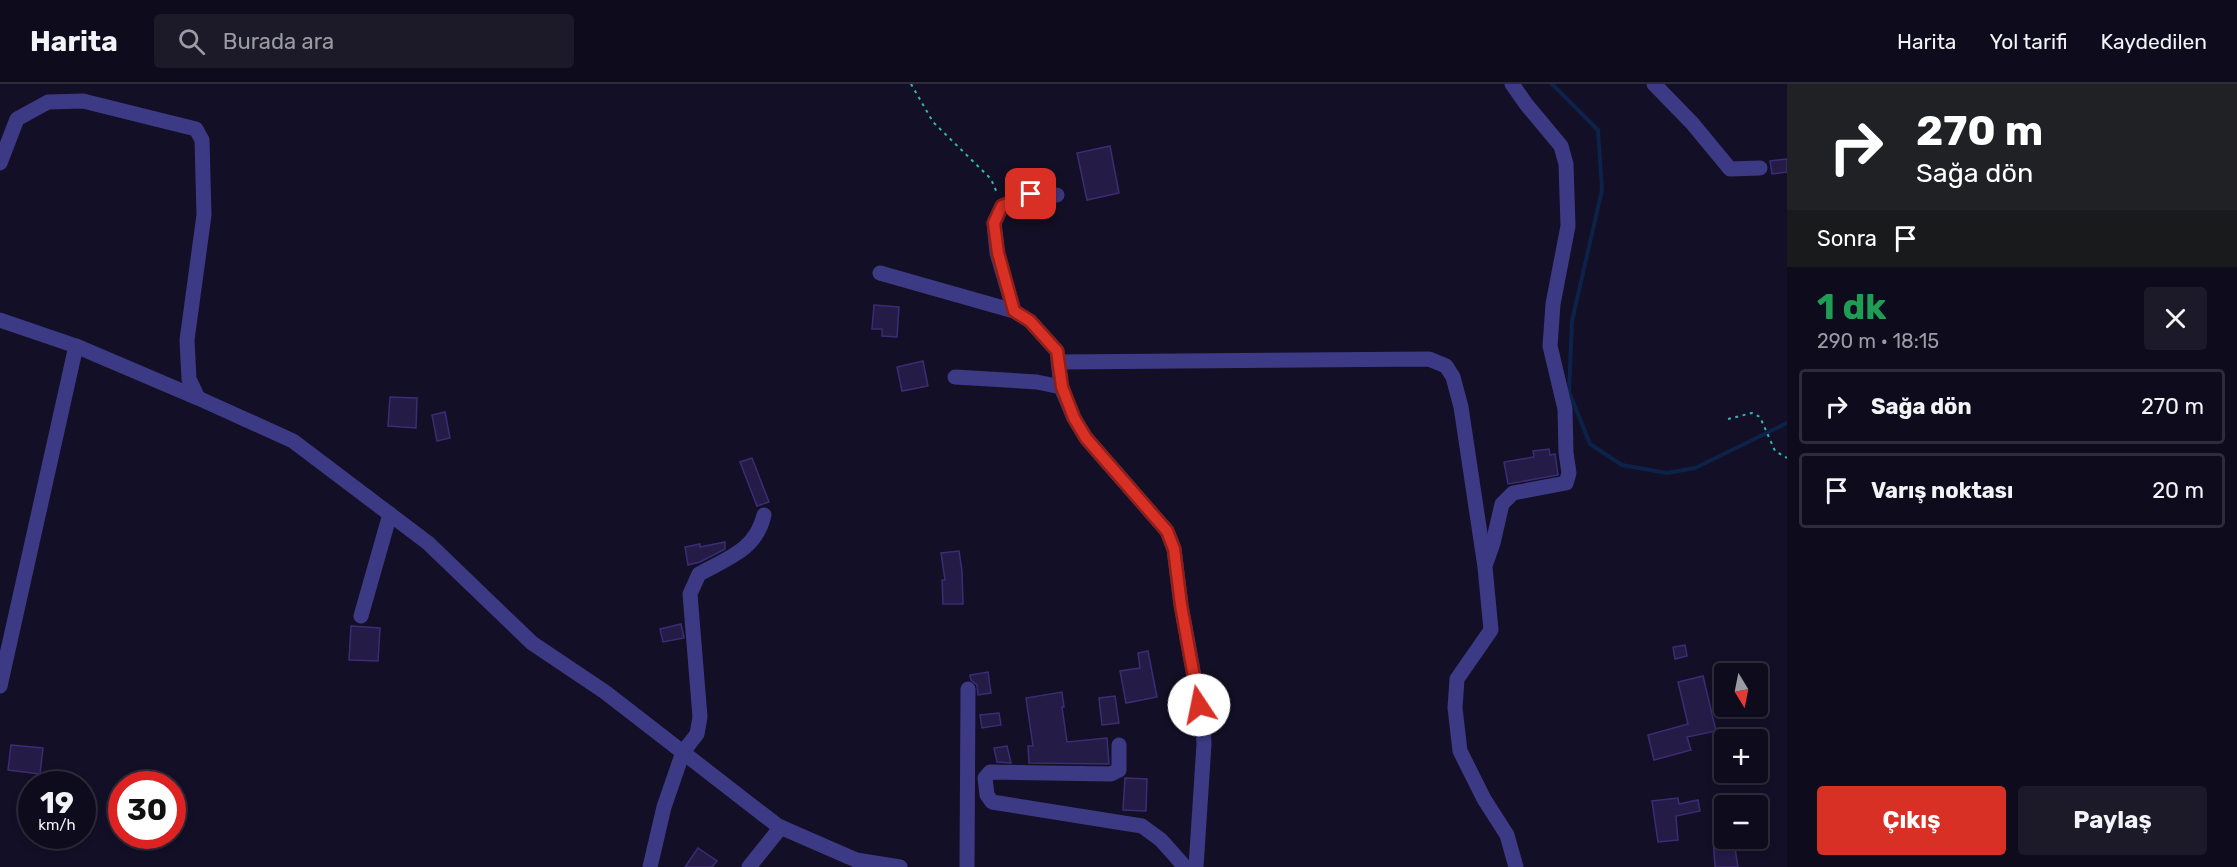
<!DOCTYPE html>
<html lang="tr">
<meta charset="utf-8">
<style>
:root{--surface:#0e0b1c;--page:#1c1929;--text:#f1f3f6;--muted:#9b9ba3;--line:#2e2b3b;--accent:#d93025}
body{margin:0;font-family:Rubik,sans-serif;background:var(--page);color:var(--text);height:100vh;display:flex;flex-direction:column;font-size:22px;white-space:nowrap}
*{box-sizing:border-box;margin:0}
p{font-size:20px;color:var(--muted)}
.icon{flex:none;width:33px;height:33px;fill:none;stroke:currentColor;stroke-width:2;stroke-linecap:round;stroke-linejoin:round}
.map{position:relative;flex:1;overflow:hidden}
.drawer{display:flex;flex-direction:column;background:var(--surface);width:450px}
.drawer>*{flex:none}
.banner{background:#202124;color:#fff;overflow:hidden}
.needle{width:39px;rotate:170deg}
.tools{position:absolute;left:1714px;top:579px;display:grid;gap:12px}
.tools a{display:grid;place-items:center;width:54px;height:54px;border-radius:6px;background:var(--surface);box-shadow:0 3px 9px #0003,0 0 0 2px var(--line);font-size:30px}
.speed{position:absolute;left:18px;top:687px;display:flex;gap:12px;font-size:30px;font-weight:700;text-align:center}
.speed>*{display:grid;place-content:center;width:78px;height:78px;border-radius:50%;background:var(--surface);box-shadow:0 3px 9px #0003,0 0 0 2px var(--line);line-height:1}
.speed small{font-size:15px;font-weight:400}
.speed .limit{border:9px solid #d22;background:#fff;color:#111}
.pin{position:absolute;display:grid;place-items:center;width:51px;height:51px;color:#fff;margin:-26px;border-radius:12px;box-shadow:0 3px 9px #0006}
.me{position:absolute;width:66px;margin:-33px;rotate:349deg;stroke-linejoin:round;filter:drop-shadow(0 0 4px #0008)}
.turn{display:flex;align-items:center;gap:21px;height:126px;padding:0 30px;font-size:27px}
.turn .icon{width:78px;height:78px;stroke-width:2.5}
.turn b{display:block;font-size:42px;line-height:51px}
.then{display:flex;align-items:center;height:57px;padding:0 30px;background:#0003;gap:12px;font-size:22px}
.round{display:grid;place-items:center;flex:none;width:63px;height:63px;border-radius:6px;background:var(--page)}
.head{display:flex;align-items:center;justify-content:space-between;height:102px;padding:0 30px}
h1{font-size:36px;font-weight:700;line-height:45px;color:#1e9e55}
.primary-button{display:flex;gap:12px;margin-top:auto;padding:12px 30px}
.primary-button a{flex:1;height:69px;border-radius:6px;background:var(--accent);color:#fff;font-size:24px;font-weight:700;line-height:69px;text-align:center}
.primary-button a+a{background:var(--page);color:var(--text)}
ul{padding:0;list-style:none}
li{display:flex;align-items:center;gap:18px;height:75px;margin:0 12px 9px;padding:0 18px;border:3px solid var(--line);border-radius:6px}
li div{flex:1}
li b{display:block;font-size:22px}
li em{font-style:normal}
header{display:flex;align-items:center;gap:36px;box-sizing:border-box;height:84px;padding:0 30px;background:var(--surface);border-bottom:2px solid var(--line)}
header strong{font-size:28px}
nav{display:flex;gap:33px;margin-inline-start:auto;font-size:21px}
.search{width:420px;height:54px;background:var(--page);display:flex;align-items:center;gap:15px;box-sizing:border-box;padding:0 21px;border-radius:6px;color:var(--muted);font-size:22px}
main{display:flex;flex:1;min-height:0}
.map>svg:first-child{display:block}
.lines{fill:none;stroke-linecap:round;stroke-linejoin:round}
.stream{stroke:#0c2248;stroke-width:4}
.building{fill:#241b47;stroke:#3b2d73;stroke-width:1.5}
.path{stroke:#2fb8b0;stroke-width:2;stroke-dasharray:3 4.5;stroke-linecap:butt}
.minor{stroke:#3d3a85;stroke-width:15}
.route-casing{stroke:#8d1f18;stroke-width:15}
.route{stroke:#d93025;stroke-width:10}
</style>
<header>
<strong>Harita</strong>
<div class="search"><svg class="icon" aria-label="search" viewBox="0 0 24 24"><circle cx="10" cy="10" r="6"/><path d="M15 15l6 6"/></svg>Burada ara</div>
<nav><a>Harita</a><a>Yol tarifi</a><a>Kaydedilen</a></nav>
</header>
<main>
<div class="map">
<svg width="1787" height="783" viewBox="0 0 1787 783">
<rect width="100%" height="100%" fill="#130f26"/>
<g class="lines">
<polyline class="stream" points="1552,0 1598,46 1602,106 1572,237 1569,308 1590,360 1622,381 1667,389 1695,384 1787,339"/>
</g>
<g class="building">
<polygon points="1110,62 1119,109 1087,116 1077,69"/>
<polygon points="1787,75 1787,88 1772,90 1770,77"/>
<polygon points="874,221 899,223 897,253 882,252 882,245 872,245"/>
<polygon points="923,277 928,302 902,307 897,283"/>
<polygon points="390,313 417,314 416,344 388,342"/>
<polygon points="445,328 450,354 437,357 432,331"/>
<polygon points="1549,365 1550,371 1555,370 1558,391 1508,400 1504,378 1534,373 1533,367"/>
<polygon points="752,374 769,418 757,422 740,378"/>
<polygon points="725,458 725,465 700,478 688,481 685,463 700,460 700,463"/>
<polygon points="959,467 962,487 963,520 943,520 942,496 945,496 941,469"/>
<polygon points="681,540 684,554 663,558 660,545"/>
<polygon points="351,542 380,544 378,577 349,576"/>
<polygon points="1685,561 1687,572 1675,575 1673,563"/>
<polygon points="1148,567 1157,613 1126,619 1120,587 1140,584 1138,569"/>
<polygon points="988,588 991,609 978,611 977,601 971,596 970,591"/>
<polygon points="1703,592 1716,647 1687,653 1691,666 1654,676 1648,651 1688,640 1678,598"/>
<polygon points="1062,608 1064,623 1062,623 1067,658 1107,654 1109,680 1029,679 1028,662 1033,662 1026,614"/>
<polygon points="1115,612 1119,639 1102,641 1099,614"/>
<polygon points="999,629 1001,641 982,644 980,631"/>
<polygon points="11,661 43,664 40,690 8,686"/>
<polygon points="1007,662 1011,679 997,678 994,664"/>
<polygon points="1125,694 1147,695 1146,727 1123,726"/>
<polygon points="1678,714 1679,720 1698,716 1700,727 1676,732 1678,756 1658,758 1652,717"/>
<polygon points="1725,752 1725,754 1728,754 1730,764 1735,764 1738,783 1715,783 1713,754"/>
<polygon points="698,764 717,777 712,783 685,783"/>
</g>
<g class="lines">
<g class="path">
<polyline points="911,0 933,38 991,95 997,109"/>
<polyline points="1728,335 1752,329 1760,333 1775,367 1787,374"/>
</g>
<g class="minor">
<polyline points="1654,0 1692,39 1730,85 1760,84"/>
<polyline points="0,79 17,35 48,18 83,17 196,45 202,56 204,131 187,256 189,295 198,314"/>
<polyline points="880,189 1014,227 1030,237 1057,267 1061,303 1074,334 1086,354 1167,447 1174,465 1181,521 1203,641 1204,660 1196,783"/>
<polyline points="1014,227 997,169 994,139 1002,122 1031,110 1057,111"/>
<polyline points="0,236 76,262 198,314 293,357 428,459 532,559 605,608 778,742 856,776 900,783"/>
<polyline points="1059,278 1429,275 1446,282 1453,293 1461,323 1485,483 1491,546 1457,595 1455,624 1460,667 1484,715 1507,751 1516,783"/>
<polyline points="955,293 1037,298 1061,303"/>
<polyline points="1486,479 1493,459 1502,420 1513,409 1566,399 1569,389 1566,369 1565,325 1550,262 1553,220 1568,142 1566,80 1561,62 1526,20 1512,0"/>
<polyline points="361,532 390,430"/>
<polyline points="0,602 76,262"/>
<polyline points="1119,661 1119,686 1111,690 990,688 985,694 987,711 992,718 1142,742 1161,756 1185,783"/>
<path d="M650,783L664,723L683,668L697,650L700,633L690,510L699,490C728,474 756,466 764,431"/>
<polyline points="749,783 781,743"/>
<polyline points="967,783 968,605"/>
</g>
</g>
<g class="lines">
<g class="route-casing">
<polyline id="route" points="1031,110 1002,122 994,139 998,169 1014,227 1030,237 1057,267 1062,303 1074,334 1086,354 1167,447 1174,465 1181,521 1199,621"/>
</g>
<use href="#route" class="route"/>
</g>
</svg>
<div class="tools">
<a><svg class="needle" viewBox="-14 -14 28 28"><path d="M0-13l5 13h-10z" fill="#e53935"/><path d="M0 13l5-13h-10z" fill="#9b9ba3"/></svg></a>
<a>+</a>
<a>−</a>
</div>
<div class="speed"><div>19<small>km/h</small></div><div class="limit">30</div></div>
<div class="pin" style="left:1031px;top:110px;background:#d93025"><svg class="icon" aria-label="arrive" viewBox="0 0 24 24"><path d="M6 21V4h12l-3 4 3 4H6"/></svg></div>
<svg class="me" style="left:1199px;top:621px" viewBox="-20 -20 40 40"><circle r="19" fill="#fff"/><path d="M0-13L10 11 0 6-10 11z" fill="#d93025"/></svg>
</div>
<section class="drawer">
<div class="banner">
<div class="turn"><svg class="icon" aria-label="right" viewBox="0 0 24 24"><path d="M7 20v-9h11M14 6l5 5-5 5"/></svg><div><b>270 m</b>Sağa dön</div></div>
<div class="then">Sonra<svg class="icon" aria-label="arrive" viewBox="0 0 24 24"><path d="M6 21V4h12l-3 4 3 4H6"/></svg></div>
</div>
<div class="head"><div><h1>1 dk</h1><p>290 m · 18:15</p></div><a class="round"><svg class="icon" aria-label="close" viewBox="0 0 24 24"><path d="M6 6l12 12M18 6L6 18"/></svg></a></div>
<ul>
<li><svg class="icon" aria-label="right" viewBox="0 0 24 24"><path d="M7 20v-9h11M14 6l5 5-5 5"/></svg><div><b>Sağa dön</b></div><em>270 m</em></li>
<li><svg class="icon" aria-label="arrive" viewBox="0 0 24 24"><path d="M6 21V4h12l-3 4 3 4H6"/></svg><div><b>Varış noktası</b></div><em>20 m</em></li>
</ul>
<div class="primary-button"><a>Çıkış</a><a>Paylaş</a></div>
</section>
</main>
